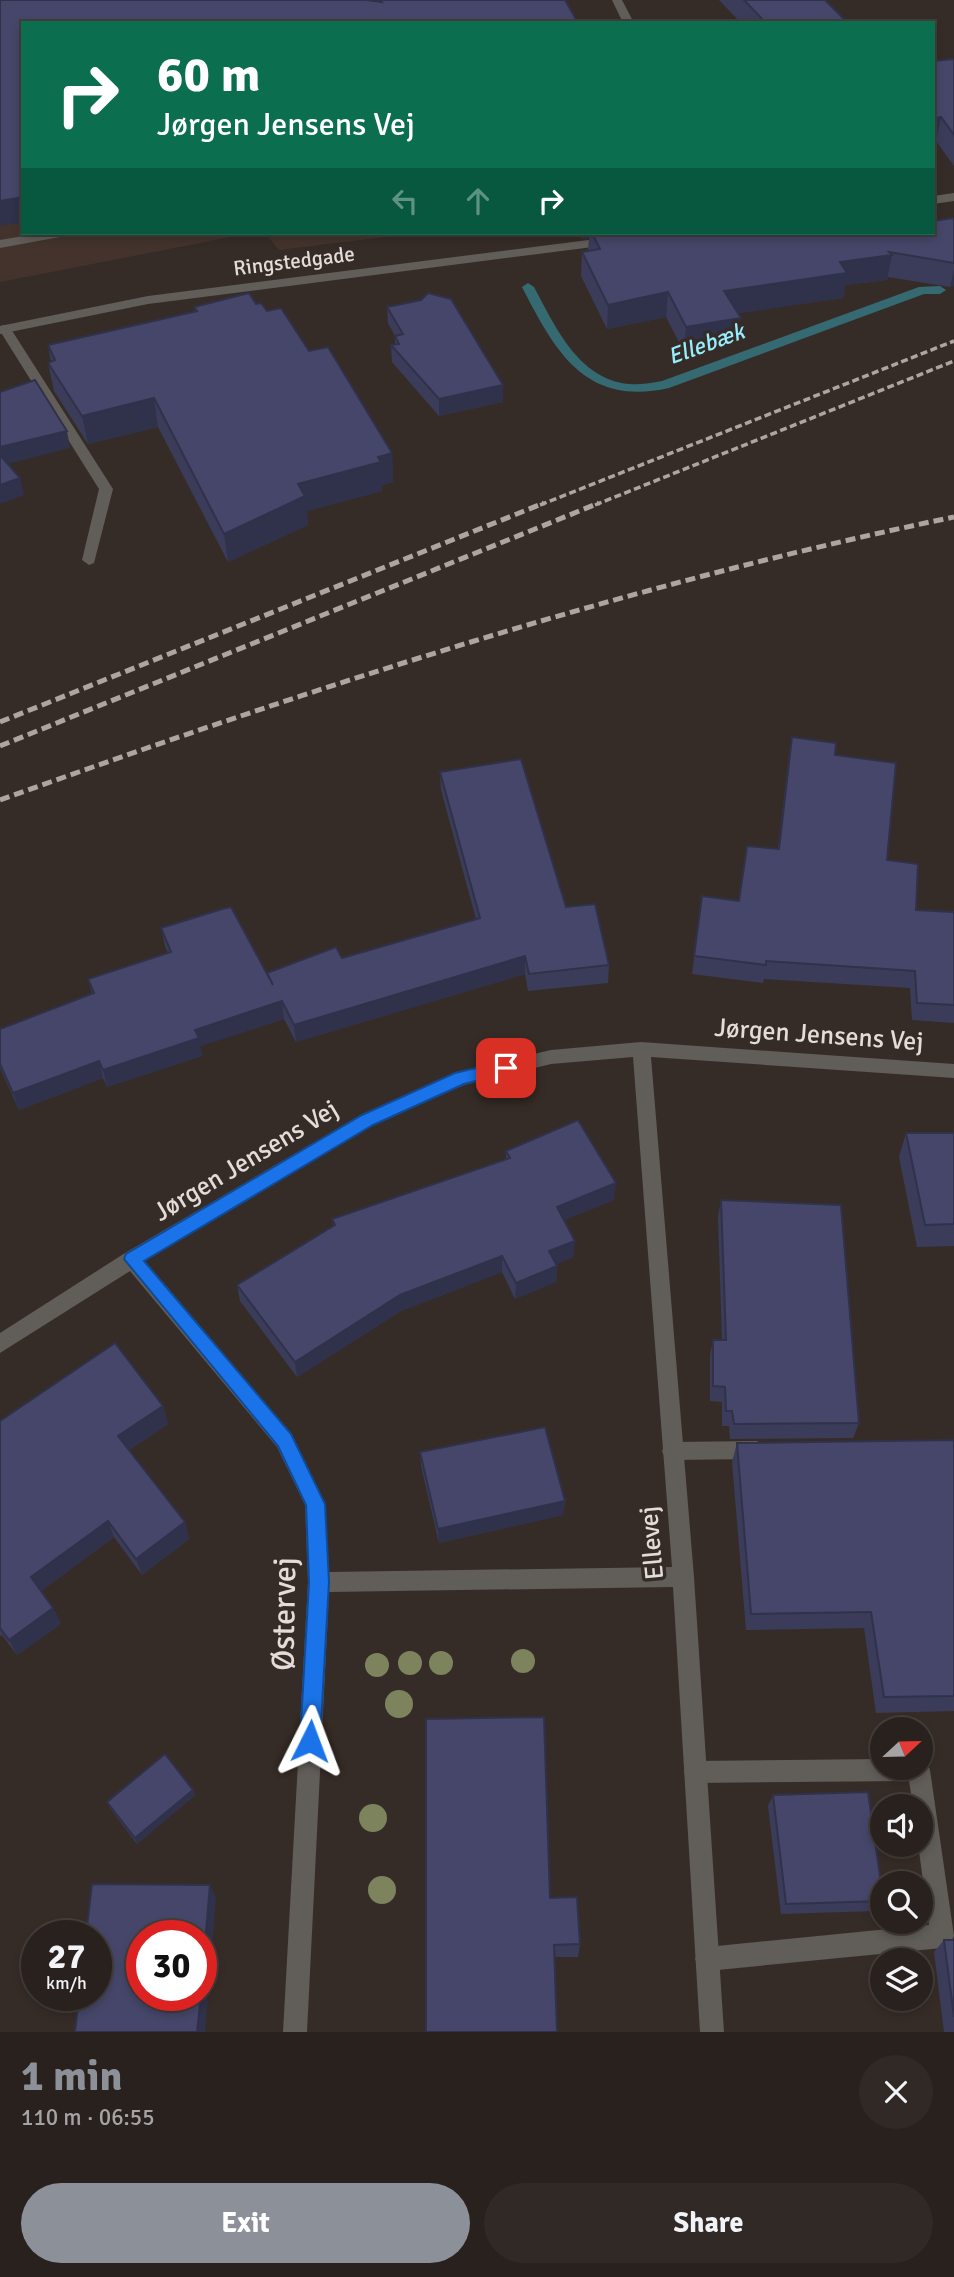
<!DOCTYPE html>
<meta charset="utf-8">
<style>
:root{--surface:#28211d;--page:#302926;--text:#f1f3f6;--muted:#a5a3a4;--line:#443e3b;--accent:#8c9099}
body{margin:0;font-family:Signika,sans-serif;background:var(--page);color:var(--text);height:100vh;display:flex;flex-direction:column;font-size:26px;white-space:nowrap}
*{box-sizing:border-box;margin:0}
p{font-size:23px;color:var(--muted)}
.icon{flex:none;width:38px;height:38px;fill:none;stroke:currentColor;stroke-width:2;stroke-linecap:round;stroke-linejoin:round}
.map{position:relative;height:2032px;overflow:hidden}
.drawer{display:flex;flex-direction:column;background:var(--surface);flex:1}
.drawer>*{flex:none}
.top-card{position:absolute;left:21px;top:21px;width:914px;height:214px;border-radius:0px;box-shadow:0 4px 10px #0003,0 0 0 2px var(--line);background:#0b6e4f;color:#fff;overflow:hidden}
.needle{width:46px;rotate:68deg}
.tools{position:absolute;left:870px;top:1717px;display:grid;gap:14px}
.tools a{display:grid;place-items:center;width:63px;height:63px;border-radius:50%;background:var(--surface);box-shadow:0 4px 10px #0003,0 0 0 2px var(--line);font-size:35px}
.speed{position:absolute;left:21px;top:1920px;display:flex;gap:14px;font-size:35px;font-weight:700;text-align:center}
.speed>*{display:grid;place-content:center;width:91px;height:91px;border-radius:50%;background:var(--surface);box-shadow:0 4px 10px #0003,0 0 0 2px var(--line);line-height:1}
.speed small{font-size:18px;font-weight:400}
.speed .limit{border:10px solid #d22;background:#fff;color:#111}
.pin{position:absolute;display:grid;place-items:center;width:60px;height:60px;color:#fff;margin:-30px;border-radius:14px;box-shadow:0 4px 10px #0006}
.me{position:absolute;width:77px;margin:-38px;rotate:3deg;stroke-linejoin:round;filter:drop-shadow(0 0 5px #0008)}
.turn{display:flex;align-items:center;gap:24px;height:147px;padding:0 21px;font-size:32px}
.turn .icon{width:91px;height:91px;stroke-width:2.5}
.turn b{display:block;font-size:49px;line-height:60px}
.lanes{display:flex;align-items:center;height:66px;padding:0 21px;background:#0003;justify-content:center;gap:35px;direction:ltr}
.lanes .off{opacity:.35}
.round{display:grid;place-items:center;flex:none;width:74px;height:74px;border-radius:37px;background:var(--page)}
.headline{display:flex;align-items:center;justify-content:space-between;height:119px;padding:0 21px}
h1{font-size:42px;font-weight:700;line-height:52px;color:var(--accent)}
.button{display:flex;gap:14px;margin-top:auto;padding:14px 21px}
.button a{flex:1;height:80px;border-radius:42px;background:var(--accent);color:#fff;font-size:28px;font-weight:700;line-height:80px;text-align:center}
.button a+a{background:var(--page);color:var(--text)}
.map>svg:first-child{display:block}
.built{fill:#44332d}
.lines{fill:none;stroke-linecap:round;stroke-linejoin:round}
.stream{fill:#356a73;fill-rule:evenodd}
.service{fill:#615d59;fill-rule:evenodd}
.minor{fill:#615d59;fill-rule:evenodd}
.tertiary{fill:#615d59;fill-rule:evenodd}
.rail-far1{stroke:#ada5a2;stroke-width:3.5;stroke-dasharray:7 3.5;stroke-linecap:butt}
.rail{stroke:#ada5a2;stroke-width:5;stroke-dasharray:10 5;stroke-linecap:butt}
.tree{fill:#7c835d}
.wall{fill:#3b3c5a}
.shaded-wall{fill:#30314a}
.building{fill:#454669;stroke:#30314a;stroke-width:2}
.route{fill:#1a73e8;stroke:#114b97;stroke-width:2}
.labels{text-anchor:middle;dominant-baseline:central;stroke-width:7;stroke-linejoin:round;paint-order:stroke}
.far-street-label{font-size:21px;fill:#e3dcd9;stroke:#362c27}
.far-water-label{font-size:23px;font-style:italic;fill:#96efff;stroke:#362c27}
.street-label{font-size:26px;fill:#e3dcd9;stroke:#362c27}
.near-street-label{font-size:32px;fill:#e3dcd9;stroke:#362c27}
</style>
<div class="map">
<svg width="954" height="2032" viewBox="0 0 954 2032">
<rect width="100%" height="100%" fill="#362c27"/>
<g class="built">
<polygon points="0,0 375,0 390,23 23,23 23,233 251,233 0,282"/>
<polygon points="265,233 418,233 279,250"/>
</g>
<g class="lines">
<path class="stream" d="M528,283L534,287C555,326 578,379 629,384C640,385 651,383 662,381L919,287L940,286L946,290L940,294H924L669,388C585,407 555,351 522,287Z"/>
<g class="service">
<polygon points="41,233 66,233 60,237 0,248 0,240"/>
<polygon points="5,325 11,329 113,489 94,563 89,565 82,560 99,489 0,331 0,326"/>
<polygon points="756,1441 763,1443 766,1450 763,1457 756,1459 672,1460 665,1458 662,1451 665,1444 672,1442"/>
<polygon points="882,1759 882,1768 920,1768 920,1759 927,1762 930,1770 954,1936 950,1944 942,1948 707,1971 699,1967 695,1959 699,1951 707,1947 929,1925 918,1844 920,1844 920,1806 913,1806 909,1781 695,1783 687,1780 684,1772 687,1764 695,1761"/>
</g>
<g class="minor">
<polygon points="612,0 622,0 634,23 623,23"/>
<path d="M641,1042L954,1064V1078L651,1057L694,1577L724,2032H700L673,1587L329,1592L307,2032H283L308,1582L305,1505L277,1447L130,1271L0,1353V1333L125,1253L361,1115L461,1071L551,1050ZM633,1057L672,1567L329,1572L325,1504L291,1433L145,1261L373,1125L464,1085L551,1064Z"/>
</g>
<g class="tertiary">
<polygon points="954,193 954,201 933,204 933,196"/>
<polygon points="612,237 618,241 616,244 148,304 0,334 0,326 148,296"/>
</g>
<g class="rail-far1">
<polyline points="540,505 954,341"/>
<polyline points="595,505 954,361"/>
</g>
<g class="rail">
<polyline points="0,722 544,503"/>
<polyline points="0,746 599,503"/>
<path d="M0,800C312,688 629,584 954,517"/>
</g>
</g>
<g class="tree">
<circle cx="523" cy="1661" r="12"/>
<circle cx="410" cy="1663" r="12"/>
<circle cx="441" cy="1663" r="12"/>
<circle cx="377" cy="1665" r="12"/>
<circle cx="399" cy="1704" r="14"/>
<circle cx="373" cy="1818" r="14"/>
<circle cx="382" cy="1890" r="14"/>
</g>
<g class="wall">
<polygon points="719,0 825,0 848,23 741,23"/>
<polygon points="954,59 954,166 936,141 933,142 933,61"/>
<polygon points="954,218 954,286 950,287 888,277 887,280 845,285 843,298 738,313 738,342 684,352 666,317 607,329 581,276 582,252 588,251 589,238 583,239 580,233 933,233"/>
<polygon points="256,304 267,311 309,351 392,453 393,482 382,485 382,491 307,511 308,525 228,562 158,427 88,444 54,391 48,363 51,362 48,345 195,311 194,307"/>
<polygon points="387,307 503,402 439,416 392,362 391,345 395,345 395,336 388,323"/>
<polygon points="792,737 835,755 887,860 916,910 954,912 954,1023 912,1020 910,988 764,979 763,983 692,974 702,896 739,901 778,849 789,755"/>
<polygon points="440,772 566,907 609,965 608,983 528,991 525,974 296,1042 284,1019 200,1046 202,1056 107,1087 103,1078 19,1110 0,1068 0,1029 92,994 88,979 168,953 165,946 161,928 267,973 342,958 476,919 441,790"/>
<polygon points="906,1133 954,1133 954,1246 917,1247 899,1157"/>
<polygon points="506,1151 614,1200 564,1220 574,1257 556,1264 557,1266 556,1282 515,1299 502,1272 401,1311 297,1377 240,1301 237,1285 333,1226 332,1219 506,1159"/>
<polygon points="721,1200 859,1423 853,1438 730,1439 729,1426 722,1426 722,1402 710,1401 710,1355 713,1340 722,1340 718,1217"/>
<polygon points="163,1406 168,1424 129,1450 185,1522 189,1539 142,1575 114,1537 41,1591 53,1608 61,1624 17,1655 2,1635 0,1636 0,1421"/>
<polygon points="954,1440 954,1711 876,1713 864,1628 746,1630 732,1462 737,1443"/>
<polygon points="420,1452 565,1501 563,1515 439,1543 421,1466"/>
<polygon points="193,1790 195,1795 137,1844 110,1808 107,1802"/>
<polygon points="773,1795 882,1890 882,1904 877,1911 781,1914 768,1806"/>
<polygon points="550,1898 580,1944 578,1957 554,1957"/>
<polygon points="944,1940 954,1940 954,2032 944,2032 934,1952"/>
</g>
<g class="shaded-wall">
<polygon points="941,117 936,141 933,142 933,119"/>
<polygon points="23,197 23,222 0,226 0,201"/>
<polygon points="583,233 589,233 589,238 583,239"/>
<polygon points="892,255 887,280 845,285 843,298 721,316 724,291 840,262"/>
<polygon points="954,269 954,286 950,287"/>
<polygon points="668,292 666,317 607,329 608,305"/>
<polygon points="741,318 738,342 684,352 686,327"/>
<polygon points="503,385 503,402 439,416 439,399"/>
<polygon points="154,398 158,427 88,444 82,416"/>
<polygon points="67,431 70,448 0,466 0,447"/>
<polygon points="392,453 393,482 382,485 382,491 307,511 308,525 228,562 224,534 298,484"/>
<polygon points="20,478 24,495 0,504 0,485"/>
<polygon points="525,956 525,974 296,1042 294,1025"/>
<polygon points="282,1001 284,1019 200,1046 202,1056 107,1087 103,1070 195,1030"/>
<polygon points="99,1061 103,1078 19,1110 13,1093"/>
<polygon points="616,1183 614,1200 556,1223 557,1207"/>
<polygon points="575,1241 574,1257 548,1268 549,1251"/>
<polygon points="502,1256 502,1272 401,1311 297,1377 295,1362 400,1295"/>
<polygon points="557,1266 556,1282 515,1299 516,1283"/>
<polygon points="163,1406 168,1424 124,1453 118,1436"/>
<polygon points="565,1501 563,1515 439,1543 438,1529"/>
<polygon points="108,1521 114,1537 38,1593 31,1577"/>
<polygon points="185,1522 189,1539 142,1575 136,1559"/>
<polygon points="53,1608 61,1624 17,1655 9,1640"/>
<polygon points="193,1790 195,1795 137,1844 135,1838"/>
<polygon points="210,1885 216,1898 205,2032 197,2032"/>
</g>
<g class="building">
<polygon points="0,0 366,0 382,2 381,0 565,0 578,23 23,23 23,197 0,201"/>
<polygon points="744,0 825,0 848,23 766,23"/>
<polygon points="954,59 954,135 941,117 933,119 933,61"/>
<polygon points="954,218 954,263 889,252 892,255 840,262 847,273 724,291 741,318 686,327 668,292 608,305 582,252 600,249 592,233 933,233 933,221"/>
<polygon points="249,293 256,304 261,303 267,311 281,308 309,351 328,347 392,453 378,457 381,462 298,484 305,496 224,534 154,398 82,416 48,363 55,360 48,345 197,311 194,307"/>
<polygon points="428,293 451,299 503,385 439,399 391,345 399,344 395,336 403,334 387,307 421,300"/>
<polygon points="35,380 67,431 0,447 0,392"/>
<polygon points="0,455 20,478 0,485"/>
<polygon points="792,737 836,743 835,755 896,763 887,860 918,864 916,910 954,912 954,1005 917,1003 915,971 766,961 766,965 694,956 702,896 739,901 747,846 779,849"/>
<polygon points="521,759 566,907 595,904 609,965 529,974 525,956 294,1025 282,1001 195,1030 199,1038 103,1070 99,1061 13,1093 0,1064 0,1029 94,993 88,979 171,952 161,928 222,909 231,907 273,985 267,973 336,947 342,958 480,918 440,772"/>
<polygon points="578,1120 616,1183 557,1207 575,1241 549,1251 557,1266 516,1283 502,1256 400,1295 295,1362 237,1285 335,1225 332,1219 510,1158 506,1151"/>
<polygon points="906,1133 954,1133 954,1224 925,1225"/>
<polygon points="721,1200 841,1205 859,1423 734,1424 732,1411 726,1411 725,1387 713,1386 713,1340 726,1340"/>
<polygon points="115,1343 163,1406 118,1436 185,1522 136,1559 108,1521 31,1577 53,1608 9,1640 0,1628 0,1421"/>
<polygon points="545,1427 565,1501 438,1529 420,1452"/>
<polygon points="954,1440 954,1696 884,1697 871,1612 751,1614 737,1443"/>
<polygon points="544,1717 550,1898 577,1897 580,1944 554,1945 557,2032 426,2032 426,1719"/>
<polygon points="165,1754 193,1790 135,1838 107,1802"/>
<polygon points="868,1792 882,1890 882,1901 786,1904 773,1795"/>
<polygon points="92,1884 210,1885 201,1989 201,1936 142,1936 142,1995 201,1995 197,2032 75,2032 79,1995 96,1995 96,1936 86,1936"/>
<polygon points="944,1940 954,1940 954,2017"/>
</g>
<polygon class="route" points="506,1061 512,1063 514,1068 512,1072 464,1084 373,1125 144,1261 291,1434 325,1504 329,1582 320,1741 317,1748 310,1751 303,1748 300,1741 309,1582 306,1505 278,1446 124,1259 126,1254 362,1115 455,1073"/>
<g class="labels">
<g class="far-street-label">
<text transform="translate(294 261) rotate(-7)">Ringstedgade</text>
</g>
<g class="far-water-label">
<text transform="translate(706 344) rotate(-20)">Ellebæk</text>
</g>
<g class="street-label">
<text transform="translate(819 1035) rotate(4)">Jørgen Jensens Vej</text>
<text transform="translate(246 1161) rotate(-31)">Jørgen Jensens Vej</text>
<text transform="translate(652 1543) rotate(-95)">Ellevej</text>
</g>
<g class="near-street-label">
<text transform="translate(284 1614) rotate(-89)">Østervej</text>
</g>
</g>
</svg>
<div class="tools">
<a><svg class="needle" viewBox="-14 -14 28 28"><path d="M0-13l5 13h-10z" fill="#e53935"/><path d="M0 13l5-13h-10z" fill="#a5a3a4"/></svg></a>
<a><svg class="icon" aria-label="sound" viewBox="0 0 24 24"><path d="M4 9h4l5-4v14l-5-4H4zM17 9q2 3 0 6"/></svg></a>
<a><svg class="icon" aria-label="search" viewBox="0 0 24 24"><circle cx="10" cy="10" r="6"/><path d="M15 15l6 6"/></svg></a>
<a><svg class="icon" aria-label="layers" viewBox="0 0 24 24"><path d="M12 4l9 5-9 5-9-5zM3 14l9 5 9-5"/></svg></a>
</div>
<div class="speed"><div>27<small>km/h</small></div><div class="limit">30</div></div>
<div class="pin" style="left:506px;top:1068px;background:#d93025"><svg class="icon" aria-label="arrive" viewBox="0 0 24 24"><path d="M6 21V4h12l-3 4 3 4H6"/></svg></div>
<svg class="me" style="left:310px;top:1741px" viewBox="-20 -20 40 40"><path d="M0-17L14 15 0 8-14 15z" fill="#1a73e8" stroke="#fff" stroke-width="4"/></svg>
<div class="top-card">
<div class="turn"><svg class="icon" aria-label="right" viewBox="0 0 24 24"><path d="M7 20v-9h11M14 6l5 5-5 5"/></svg><div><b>60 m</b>Jørgen Jensens Vej</div></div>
<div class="lanes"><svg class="icon off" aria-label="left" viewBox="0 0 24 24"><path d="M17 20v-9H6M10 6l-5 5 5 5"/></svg><svg class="icon off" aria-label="ahead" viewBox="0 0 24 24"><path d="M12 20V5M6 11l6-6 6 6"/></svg><svg class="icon" aria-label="right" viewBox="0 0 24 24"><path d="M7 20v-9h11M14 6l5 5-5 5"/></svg></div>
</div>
</div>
<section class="drawer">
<div class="headline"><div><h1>1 min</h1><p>110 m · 06:55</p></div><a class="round"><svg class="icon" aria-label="close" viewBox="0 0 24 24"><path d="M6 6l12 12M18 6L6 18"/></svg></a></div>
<div class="button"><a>Exit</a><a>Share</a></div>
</section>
